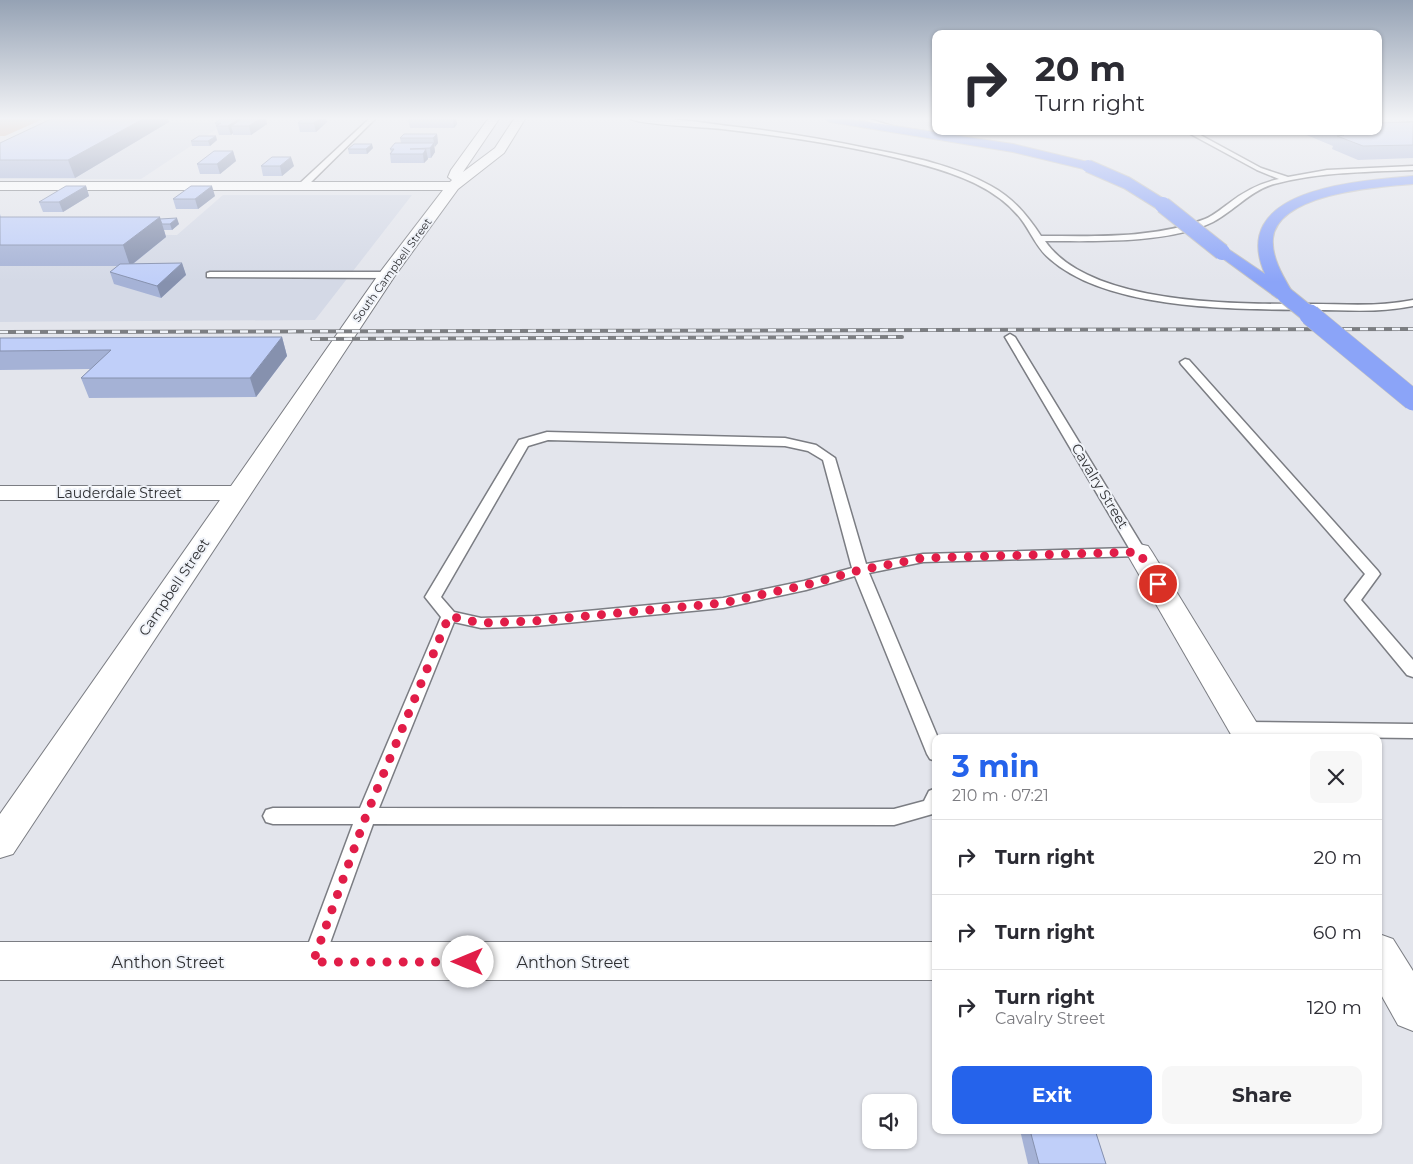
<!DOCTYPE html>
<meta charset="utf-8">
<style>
:root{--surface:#fff;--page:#f7f7f7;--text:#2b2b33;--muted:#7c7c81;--line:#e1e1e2;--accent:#2563eb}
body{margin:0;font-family:Montserrat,sans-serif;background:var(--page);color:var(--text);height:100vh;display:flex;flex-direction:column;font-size:19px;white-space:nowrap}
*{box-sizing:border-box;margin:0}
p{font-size:16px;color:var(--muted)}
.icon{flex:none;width:28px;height:28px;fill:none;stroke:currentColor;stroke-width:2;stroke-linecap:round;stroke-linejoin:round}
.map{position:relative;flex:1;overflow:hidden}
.panel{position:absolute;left:932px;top:734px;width:450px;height:400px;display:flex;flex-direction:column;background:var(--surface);border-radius:10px;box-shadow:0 1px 4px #0004}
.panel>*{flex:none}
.top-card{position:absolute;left:932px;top:30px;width:450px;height:105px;border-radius:10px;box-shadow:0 1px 4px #0004;background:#fff;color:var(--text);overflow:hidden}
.controls{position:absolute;left:862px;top:1094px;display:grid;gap:10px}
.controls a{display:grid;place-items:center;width:55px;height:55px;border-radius:10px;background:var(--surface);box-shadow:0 1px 4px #0004;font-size:25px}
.pin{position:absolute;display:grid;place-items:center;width:42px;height:42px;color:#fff;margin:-21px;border:2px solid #fff;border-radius:50%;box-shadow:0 1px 5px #0007}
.me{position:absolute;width:55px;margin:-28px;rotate:270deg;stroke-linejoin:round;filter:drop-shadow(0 0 4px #0008)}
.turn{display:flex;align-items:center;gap:18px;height:105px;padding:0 20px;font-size:22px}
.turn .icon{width:65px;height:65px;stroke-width:2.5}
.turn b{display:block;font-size:35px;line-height:42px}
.round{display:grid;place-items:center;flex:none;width:52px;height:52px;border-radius:10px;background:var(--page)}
.overview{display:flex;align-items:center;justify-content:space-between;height:85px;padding:0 20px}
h1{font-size:30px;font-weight:700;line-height:38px;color:var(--accent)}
.primary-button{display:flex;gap:10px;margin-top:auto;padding:10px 20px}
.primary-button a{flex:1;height:58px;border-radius:10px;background:var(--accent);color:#fff;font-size:20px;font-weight:700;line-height:58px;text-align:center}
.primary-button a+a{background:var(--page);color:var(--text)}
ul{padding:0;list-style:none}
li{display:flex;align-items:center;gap:15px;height:75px;padding:0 20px;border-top:1px solid var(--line)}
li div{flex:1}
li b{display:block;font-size:19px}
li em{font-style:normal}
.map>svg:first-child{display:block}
.built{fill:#d4d9e6}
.green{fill:#d2ac92}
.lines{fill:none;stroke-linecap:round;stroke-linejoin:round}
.service-casing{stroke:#7b7d83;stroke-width:3}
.minor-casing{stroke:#7b7d83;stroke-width:2}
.motorway-casing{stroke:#c1c1c2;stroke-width:2}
.service{fill:#fff;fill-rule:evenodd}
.minor{fill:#fff;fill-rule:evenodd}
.motorway{fill:#8ba4f8;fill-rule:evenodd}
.rail-casing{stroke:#7c7e82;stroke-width:4}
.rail{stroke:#f0f3f9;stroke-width:2.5;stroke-dasharray:8;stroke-linecap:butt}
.motorway-bridge-far2-casing{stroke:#c1c1c2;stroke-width:14;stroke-linecap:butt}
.motorway-bridge-far1-casing{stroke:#c1c1c2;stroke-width:18;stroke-linecap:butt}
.motorway-bridge-casing{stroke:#c1c1c2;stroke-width:22;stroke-linecap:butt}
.motorway-bridge-far2{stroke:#8ba4f8;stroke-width:12}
.motorway-bridge-far1{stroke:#8ba4f8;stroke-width:16}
.motorway-bridge{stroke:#8ba4f8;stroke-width:21}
.wall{fill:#a5b2d6}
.shaded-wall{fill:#8691ae}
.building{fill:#c0cff9;stroke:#8691ae}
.route{stroke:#e11d48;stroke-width:9;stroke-dasharray:0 16.2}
.labels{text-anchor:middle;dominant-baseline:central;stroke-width:4;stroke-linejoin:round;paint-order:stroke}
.far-street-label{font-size:11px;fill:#2f3033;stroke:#f0f3f9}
.street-label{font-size:14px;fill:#2f3033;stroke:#f0f3f9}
.near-street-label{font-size:16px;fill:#2f3033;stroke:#f0f3f9}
</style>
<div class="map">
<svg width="1413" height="1164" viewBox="0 0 1413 1164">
<rect width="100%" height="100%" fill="#e3e5ec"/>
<g class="built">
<polygon points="81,122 227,122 141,179 0,179 0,163"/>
<polygon points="223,195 412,195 315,320 0,322 0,234 177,235"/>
</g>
<polygon class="green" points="0,119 43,119 5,136 0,136"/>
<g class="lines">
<g class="service-casing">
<g id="service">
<polygon points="369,119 375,119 305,188 299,188 299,184"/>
<path d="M631,119C666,116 702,123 737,127C782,132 827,140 871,149C912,157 954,165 991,186C1013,198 1027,215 1041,236C1096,236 1154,239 1205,219C1213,216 1221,209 1228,204C1243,192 1260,183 1279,179L1257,170L1185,131H1193L1261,168L1288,177L1327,170L1413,166V170C1366,172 1319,172 1274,184C1250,191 1234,211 1213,222C1169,244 1093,241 1045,241C1090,306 1238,304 1310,304C1345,304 1379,307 1413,300V306C1380,313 1347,310 1313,310C1238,309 1109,311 1050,259C1037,249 1031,232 1021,219C997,188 957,174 920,164C856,146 788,137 722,129C705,127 642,125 631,119Z"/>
<polygon points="860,119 869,119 898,128 895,130"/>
<polygon points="1379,119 1413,119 1413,121 1379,123"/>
<polygon points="210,272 387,272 392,275 387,278 207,277 207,273"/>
<path d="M1010,334L1015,337L1146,552L1139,556L923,562L869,573L938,738H936V761L930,759L927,754L855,576L806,590L723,608L535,626L481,628L454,622L379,808L894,809L924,801L929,791L936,788V813L894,825L373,824L321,968L313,971L305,968L302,961L353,824H273L266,822L263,816L266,810L273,808H360L441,617L425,597L519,440L547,432L785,438L816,445L835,458L866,564L923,554L1129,548L1005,337ZM548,440L785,446L808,451L823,460L852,568L804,581L723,598L535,616L481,618L454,612L441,597L528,446Z"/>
<polygon points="1185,359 1189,360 1378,571 1380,574 1361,600 1413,660 1413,677 1407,675 1345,600 1365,574 1181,364 1180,362"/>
<polygon points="1245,722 1413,724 1413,738 1245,736 1239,734 1236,729 1239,724"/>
</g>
</g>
<g class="minor-casing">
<g id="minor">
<polygon points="488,119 499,119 463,172 495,148 514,119 525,119 504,153 458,189 394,277 13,854 0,858 0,814 220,500 0,500 0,486 231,486 381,271 443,190 0,190 0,182 450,182 452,180 448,177 451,170"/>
<polygon points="1139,544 1148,546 1152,552 1266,738 1233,738 1126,552 1130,546"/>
<polygon points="1379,934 1393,939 1413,971 1413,1031 1398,1025 1379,991"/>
<rect x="0" y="942" width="936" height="38"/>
</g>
</g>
<g class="motorway-casing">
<g id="motorway">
<polygon points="825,119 849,119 1013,144 1092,163 1094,166 1088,170 1013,152 830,122"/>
<path d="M1413,176V184C1378,187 1279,193 1273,238C1271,258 1284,278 1294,295L1291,299L1285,300L1277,298L1214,252L1216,249H1228L1265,274C1227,188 1359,181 1413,176Z"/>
</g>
</g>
<use href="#service" class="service"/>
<use href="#minor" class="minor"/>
<use href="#motorway" class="motorway"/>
<g class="rail-casing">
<g id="rail">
<polyline points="0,332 1413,329"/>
<polyline points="312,339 902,337"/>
</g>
</g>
<use href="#rail" class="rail"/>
<g class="motorway-bridge-far2-casing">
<polyline id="motorway-bridge-far2" points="1088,166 1127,183 1164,206"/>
</g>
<g class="motorway-bridge-far1-casing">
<g id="motorway-bridge-far1">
<polyline points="1163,205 1222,252"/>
<polyline points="1285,295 1311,316"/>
</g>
</g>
<g class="motorway-bridge-casing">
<polyline id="motorway-bridge" points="1310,315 1413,400"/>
</g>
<use href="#motorway-bridge-far2" class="motorway-bridge-far2"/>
<use href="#motorway-bridge-far1" class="motorway-bridge-far1"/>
<use href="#motorway-bridge" class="motorway-bridge"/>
</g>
<g class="wall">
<polygon points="408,119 456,119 457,124 454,128 410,128"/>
<polygon points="169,122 75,178 0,178 0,143"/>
<polygon points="327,122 316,132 300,132 298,123"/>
<polygon points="1413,122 1413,158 1358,160 1332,149 1333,146 1297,131 1379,131"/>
<polygon points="215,123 267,124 251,135 233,135 233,133 231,135 219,135"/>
<polygon points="437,134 438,143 434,147 435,152 431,158 428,158 428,159 424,163 391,163 390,154 391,152 390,149 401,143 400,138"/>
<polygon points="217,140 210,146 192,146 191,141"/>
<polygon points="373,148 367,154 349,154 348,149"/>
<polygon points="233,151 236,161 220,174 200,174 197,164"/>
<polygon points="261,166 294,166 282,176 263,176"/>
<polygon points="86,186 89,196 63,212 43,212 39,202"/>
<polygon points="215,196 198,209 176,209 173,199"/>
<polygon points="0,214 1,217 160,217 160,219 179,224 172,230 164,230 166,237 133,264 182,263 186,275 161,298 114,284 110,272 118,266 0,266"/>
<polygon points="282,337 287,356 256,397 89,398 81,378 90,369 0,370 0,338"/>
<polygon points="1020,1130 1095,1130 1106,1164 1028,1164"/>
</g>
<g class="shaded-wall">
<polygon points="143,119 168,119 169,122 75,178 68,160"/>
<polygon points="239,119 246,119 231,126 233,133 231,135 228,126"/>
<polygon points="259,119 266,119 267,124 251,135 249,126"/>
<polygon points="319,119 326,119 327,122 316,132 314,123"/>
<polygon points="453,119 456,119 457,124 454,128"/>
<polygon points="437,134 438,143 435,147 433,138"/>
<polygon points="216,136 217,140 210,146 208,141"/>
<polygon points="434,143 435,152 431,158 430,148"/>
<polygon points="372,144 373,148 367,154 366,149"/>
<polygon points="426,149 428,159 424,163 423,154"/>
<polygon points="233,151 236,161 220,174 217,164"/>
<polygon points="291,157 294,166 282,176 280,166"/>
<polygon points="86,186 89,196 63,212 59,202"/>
<polygon points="212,186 215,196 198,209 195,199"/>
<polygon points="160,217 166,237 130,266 123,245"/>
<polygon points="177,218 179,224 172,230 170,224"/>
<polygon points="182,263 186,275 161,298 157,286"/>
<polygon points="282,337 287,356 256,397 250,378"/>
</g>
<g class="building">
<polygon points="51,119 143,119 68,160 0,160 0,143"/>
<polygon points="221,119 239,119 228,126 216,126 221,123 215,123"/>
<polygon points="242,119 259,119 249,126 231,126"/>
<polygon points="303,119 319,119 314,123 298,123"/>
<polygon points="1413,122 1413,145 1363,146 1337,136 1344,135 1333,131 1379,131 1379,123"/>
<polygon points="404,134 437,134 433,138 400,138"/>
<polygon points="199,136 216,136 208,141 191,141"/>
<polygon points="395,143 434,143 430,148 410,149 426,149 423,154 390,154 394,149 390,149"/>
<polygon points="354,144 372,144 366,149 348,149"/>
<polygon points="214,151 233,151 217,164 197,164"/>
<polygon points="272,157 291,157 280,166 261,166"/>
<polygon points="66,186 86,186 59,202 39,202"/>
<polygon points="191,186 212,186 195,199 173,199"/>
<polygon points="0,217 160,217 123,245 0,245"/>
<polygon points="177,218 170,224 162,224 160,219"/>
<polygon points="182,263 157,286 110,272 120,264"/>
<polygon points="282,337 250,378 81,378 111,350 0,351 0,338"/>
<polygon points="1030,1130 1095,1130 1106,1164 1039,1164"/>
</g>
<linearGradient id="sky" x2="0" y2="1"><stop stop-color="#95a2b4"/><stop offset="0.42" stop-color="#f2f3f6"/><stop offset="1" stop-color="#f2f3f6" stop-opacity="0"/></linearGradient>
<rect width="1413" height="282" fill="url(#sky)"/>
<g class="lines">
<polyline class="route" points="468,962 313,962 366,816 449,616 480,623 535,621 723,603 806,585 860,570 923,558 1139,552 1158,584"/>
</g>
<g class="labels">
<g class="far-street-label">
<text transform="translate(392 270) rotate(-54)">South Campbell Street</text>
</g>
<g class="street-label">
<text transform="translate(1100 486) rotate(59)">Cavalry Street</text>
<text x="119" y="493">Lauderdale Street</text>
<text transform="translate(174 587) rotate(-56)">Campbell Street</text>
</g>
<g class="near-street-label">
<text x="168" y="962">Anthon Street</text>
<text x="573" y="962">Anthon Street</text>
</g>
</g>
</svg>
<div class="controls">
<a><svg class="icon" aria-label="sound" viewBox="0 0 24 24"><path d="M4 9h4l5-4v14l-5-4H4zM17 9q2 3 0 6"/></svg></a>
</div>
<div class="pin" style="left:1158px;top:584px;background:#d93025"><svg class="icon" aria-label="arrive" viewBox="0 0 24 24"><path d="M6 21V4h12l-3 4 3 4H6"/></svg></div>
<svg class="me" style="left:468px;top:962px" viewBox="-20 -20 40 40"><circle r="19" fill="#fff"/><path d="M0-13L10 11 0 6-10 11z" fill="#e11d48"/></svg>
<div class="top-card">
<div class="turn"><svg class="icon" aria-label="right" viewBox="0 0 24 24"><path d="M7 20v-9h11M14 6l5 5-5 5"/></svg><div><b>20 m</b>Turn right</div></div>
</div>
<section class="panel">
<div class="overview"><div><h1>3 min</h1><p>210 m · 07:21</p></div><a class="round"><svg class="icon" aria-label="close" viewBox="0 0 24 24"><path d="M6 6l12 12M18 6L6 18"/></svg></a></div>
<ul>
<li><svg class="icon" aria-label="right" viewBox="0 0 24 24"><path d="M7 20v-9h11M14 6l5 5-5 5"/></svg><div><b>Turn right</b></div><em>20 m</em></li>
<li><svg class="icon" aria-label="right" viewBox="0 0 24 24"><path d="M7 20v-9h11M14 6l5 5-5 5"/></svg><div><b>Turn right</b></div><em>60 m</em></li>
<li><svg class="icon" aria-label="right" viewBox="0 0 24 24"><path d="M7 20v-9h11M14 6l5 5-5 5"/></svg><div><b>Turn right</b><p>Cavalry Street</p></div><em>120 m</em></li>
</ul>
<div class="primary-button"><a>Exit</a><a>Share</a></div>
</section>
</div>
